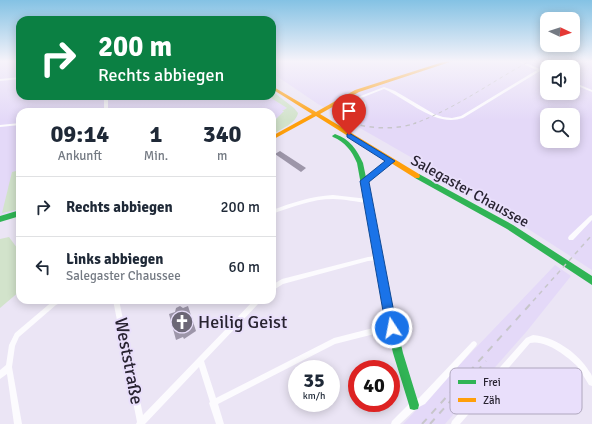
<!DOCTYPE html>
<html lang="de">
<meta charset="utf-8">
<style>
:root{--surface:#fff;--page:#f2f2f3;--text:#1f2937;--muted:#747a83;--line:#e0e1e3}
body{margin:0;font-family:Signika,sans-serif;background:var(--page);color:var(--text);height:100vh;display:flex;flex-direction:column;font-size:15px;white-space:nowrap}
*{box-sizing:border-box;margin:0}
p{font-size:13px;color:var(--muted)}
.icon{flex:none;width:22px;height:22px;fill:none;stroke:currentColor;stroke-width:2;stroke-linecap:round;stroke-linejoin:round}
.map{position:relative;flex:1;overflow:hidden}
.drawer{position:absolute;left:16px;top:108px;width:260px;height:196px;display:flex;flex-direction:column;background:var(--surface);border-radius:12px;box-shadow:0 2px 10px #0003}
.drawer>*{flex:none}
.hud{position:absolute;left:16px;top:16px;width:260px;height:84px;border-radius:12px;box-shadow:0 2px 10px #0003;background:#0b8043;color:#fff;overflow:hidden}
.needle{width:26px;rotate:94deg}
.tools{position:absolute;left:540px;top:12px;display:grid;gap:8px}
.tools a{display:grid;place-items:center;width:40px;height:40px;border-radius:8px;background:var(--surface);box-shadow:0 2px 10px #0003;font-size:20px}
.speed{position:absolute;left:288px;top:360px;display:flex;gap:8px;font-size:20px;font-weight:700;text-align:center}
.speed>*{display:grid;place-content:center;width:52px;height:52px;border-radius:50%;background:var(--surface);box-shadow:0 2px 10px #0003;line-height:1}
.speed small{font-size:10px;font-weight:400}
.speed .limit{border:6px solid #d22;background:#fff;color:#111}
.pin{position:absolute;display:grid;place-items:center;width:34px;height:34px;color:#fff;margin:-41px -17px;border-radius:50% 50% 50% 0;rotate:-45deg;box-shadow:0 0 4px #0007}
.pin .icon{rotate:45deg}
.me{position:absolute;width:44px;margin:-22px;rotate:349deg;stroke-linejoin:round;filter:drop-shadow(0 0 3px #0008)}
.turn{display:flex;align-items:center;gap:14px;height:84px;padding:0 16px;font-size:18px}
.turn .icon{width:52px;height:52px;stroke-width:2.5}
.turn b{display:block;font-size:28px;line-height:34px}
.eta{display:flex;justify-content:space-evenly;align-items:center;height:68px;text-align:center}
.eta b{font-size:24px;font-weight:700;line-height:28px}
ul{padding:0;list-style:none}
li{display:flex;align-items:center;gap:12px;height:60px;padding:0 16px;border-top:1px solid var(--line)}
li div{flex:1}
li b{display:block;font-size:15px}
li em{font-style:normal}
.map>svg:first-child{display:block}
.built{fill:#e4d9f8;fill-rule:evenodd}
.green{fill:#d2e3cb}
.building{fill:#9d96a9}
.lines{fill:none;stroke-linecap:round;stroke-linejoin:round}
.street{fill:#fcfbfe;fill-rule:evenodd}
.fast{fill:#30b455;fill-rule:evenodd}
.slow{fill:#ff9f0a;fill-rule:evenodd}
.rail-far2{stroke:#c7c6ca;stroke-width:1;stroke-dasharray:3.5 3.5;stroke-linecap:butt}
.rail-far1{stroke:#c7c6ca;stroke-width:1.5;stroke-dasharray:4.5 4.5;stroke-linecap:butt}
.rail{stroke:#c7c6ca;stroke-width:2;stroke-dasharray:7 7;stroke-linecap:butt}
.route{fill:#1a73e8;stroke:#114b97}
.labels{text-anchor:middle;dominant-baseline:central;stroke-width:4;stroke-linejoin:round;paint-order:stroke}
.street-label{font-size:15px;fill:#282331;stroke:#e9dffb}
.near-poi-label{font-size:18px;fill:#282331;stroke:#e9dffb;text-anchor:start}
.near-street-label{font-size:18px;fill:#282331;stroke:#e9dffb}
.key{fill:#e9dffb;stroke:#afa7be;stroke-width:1}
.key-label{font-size:11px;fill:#282331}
</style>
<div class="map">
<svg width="592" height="424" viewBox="0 0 592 424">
<rect width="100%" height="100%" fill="#ebe5f5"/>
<g class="built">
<polygon points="0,61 20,61 20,96 271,96 273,97 271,98 287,108 282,111 284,112 272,123 272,112 20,112 20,210 0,215"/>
<path d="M272,61H592V270L463,187L318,104L272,73ZM547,67H573V93H547ZM547,115H573V141H547Z"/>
<polygon points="555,265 571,276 527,331 445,424 403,424"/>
</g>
<g class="green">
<path d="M272,91L294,108L298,113C296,124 280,129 272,135V123L284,111H282L287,108L271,98L272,97Z"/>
<polygon points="20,170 20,209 2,213 12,172"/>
<polygon points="9,237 20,252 20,291 0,308 0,239"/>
</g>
<g class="building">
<polygon points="280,151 306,168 301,172 275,154"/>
<polygon points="180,306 183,308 188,306 196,331 184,339 183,337 176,340 169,314 175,312 176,308"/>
</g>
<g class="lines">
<g class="street">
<path d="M516,61H521L547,72V74L540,71L463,118C459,119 455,120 451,120C428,120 405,98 384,89L361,98L366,103V107L359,113H357L356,112L362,107V103L358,99V97L384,87L395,91L434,114L443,117L452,118L461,116L537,70Z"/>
<polygon points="577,61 581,61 571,67 567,67"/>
<polygon points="20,77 20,79 0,81 0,79"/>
<polygon points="573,82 592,90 592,92 573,84"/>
<rect x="104" y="96" width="4" height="16"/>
<polygon points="20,123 20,125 0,127 0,125"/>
<polygon points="389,160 393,160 393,161 366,182 362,182 362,180"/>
<path d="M333,195L368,199L370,201L368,203C356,202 345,199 333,199C312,199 292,207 272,214V210C292,203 312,196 333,195Z"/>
<polygon points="592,215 592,220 573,240 569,240 568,238 569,236 590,216"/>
<polygon points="378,256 380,256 381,258 380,260 368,261 283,284 272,291 272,285 282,279 368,257"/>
<polygon points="54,300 63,300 62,302 56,305 19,337 15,346 12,367 22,424 14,424 7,374 0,379 0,370 6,365 9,345 15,333"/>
<polygon points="113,300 119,300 143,415 254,300 261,300 260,302 204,361 216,398 334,338 381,326 392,324 394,325 395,327 394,329 335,344 218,404 224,424 216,424 209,403 210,402 199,367 145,424 136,424 137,422"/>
<path d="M533,335C554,337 575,351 587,368C588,370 591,373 592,376C592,379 592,383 592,386L589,385C585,378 581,372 577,366C567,356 545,339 530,343L460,424H451L452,421L526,338Z"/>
<polygon points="474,341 476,342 477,344 476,346 425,404 417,408 400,424 391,424 392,421 411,402 419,398 472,342"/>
</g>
<g class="fast">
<path d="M335,134C350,139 357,150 363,163L397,327L403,353L419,405L418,409L414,410L410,409L409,405L393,353L387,327L357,163C352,151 345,142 333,137L332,136Z"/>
<polygon points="415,174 419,174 513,225 592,276 592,285 507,229 415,178 414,176"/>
<polygon points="20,210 20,216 0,222 0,216"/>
</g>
<polygon class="slow" points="446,61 453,61 359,92 320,114 419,174 420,176 419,178 415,178 316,116 272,140 272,136 312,114 272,89 272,86 316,112 355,90"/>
<g class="rail-far2">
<polyline points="336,117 355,124"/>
<path d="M413,124C455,109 491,82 530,61"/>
</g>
<g class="rail-far1">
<path d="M352,123C371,129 396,130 416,123"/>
<polyline points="533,301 592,235"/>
</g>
<g class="rail">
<polyline points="422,424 534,300"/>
<polyline points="430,424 486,361"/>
</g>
</g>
<linearGradient id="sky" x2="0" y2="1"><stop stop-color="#84c2e4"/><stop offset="0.51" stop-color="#f6f3fa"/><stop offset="1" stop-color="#f6f3fa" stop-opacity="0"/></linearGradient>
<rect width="592" height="120" fill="url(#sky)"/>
<polygon class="route" points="349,133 395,161 369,182 397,328 396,332 392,333 387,332 386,328 360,181 385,161 347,137 347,134"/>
<defs>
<g id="church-disc" transform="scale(1.15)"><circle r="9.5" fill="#6c6776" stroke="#e9dffb"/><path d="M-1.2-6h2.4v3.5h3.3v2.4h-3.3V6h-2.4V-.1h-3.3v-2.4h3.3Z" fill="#fff"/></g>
</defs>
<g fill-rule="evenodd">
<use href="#church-disc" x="182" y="322"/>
</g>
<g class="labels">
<g class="street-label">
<text transform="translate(470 191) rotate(29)">Salegaster Chaussee</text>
</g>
<g class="near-poi-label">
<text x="198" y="322">Heilig Geist</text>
</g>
<g class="near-street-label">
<text transform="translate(129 361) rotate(79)">Weststraße</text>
</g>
</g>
<rect x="450" y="368" width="132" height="46" rx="6" class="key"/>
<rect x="458" y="380" width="18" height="4" fill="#30b455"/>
<rect x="458" y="398" width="18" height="4" fill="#ff9f0a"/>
<g class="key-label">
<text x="483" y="386">Frei</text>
<text x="483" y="404">Zäh</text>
</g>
</svg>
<div class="tools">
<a><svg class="needle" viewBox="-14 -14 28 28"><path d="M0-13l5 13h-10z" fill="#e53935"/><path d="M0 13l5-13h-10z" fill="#747a83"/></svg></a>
<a><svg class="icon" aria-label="sound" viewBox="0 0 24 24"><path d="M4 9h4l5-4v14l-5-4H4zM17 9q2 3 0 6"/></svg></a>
<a><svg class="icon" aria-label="search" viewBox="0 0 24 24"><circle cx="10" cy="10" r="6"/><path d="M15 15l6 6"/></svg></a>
</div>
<div class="speed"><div>35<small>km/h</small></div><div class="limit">40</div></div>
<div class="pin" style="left:349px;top:135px;background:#d93025"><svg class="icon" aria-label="arrive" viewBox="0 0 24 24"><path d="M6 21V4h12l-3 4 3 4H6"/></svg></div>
<svg class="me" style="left:392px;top:328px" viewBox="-20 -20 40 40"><circle r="17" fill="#1a73e8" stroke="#fff" stroke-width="3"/><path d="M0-11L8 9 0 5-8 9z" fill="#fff"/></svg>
<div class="hud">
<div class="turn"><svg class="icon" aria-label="right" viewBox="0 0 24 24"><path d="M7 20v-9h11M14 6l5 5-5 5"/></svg><div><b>200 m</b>Rechts abbiegen</div></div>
</div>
<section class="drawer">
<div class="eta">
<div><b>09:14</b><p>Ankunft</p></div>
<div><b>1</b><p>Min.</p></div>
<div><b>340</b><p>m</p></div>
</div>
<ul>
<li><svg class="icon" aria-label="right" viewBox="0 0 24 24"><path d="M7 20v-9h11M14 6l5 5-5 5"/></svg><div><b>Rechts abbiegen</b></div><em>200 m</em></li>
<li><svg class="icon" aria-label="left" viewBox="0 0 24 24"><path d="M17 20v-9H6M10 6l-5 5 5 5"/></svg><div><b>Links abbiegen</b><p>Salegaster Chaussee</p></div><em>60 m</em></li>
</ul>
</section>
</div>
